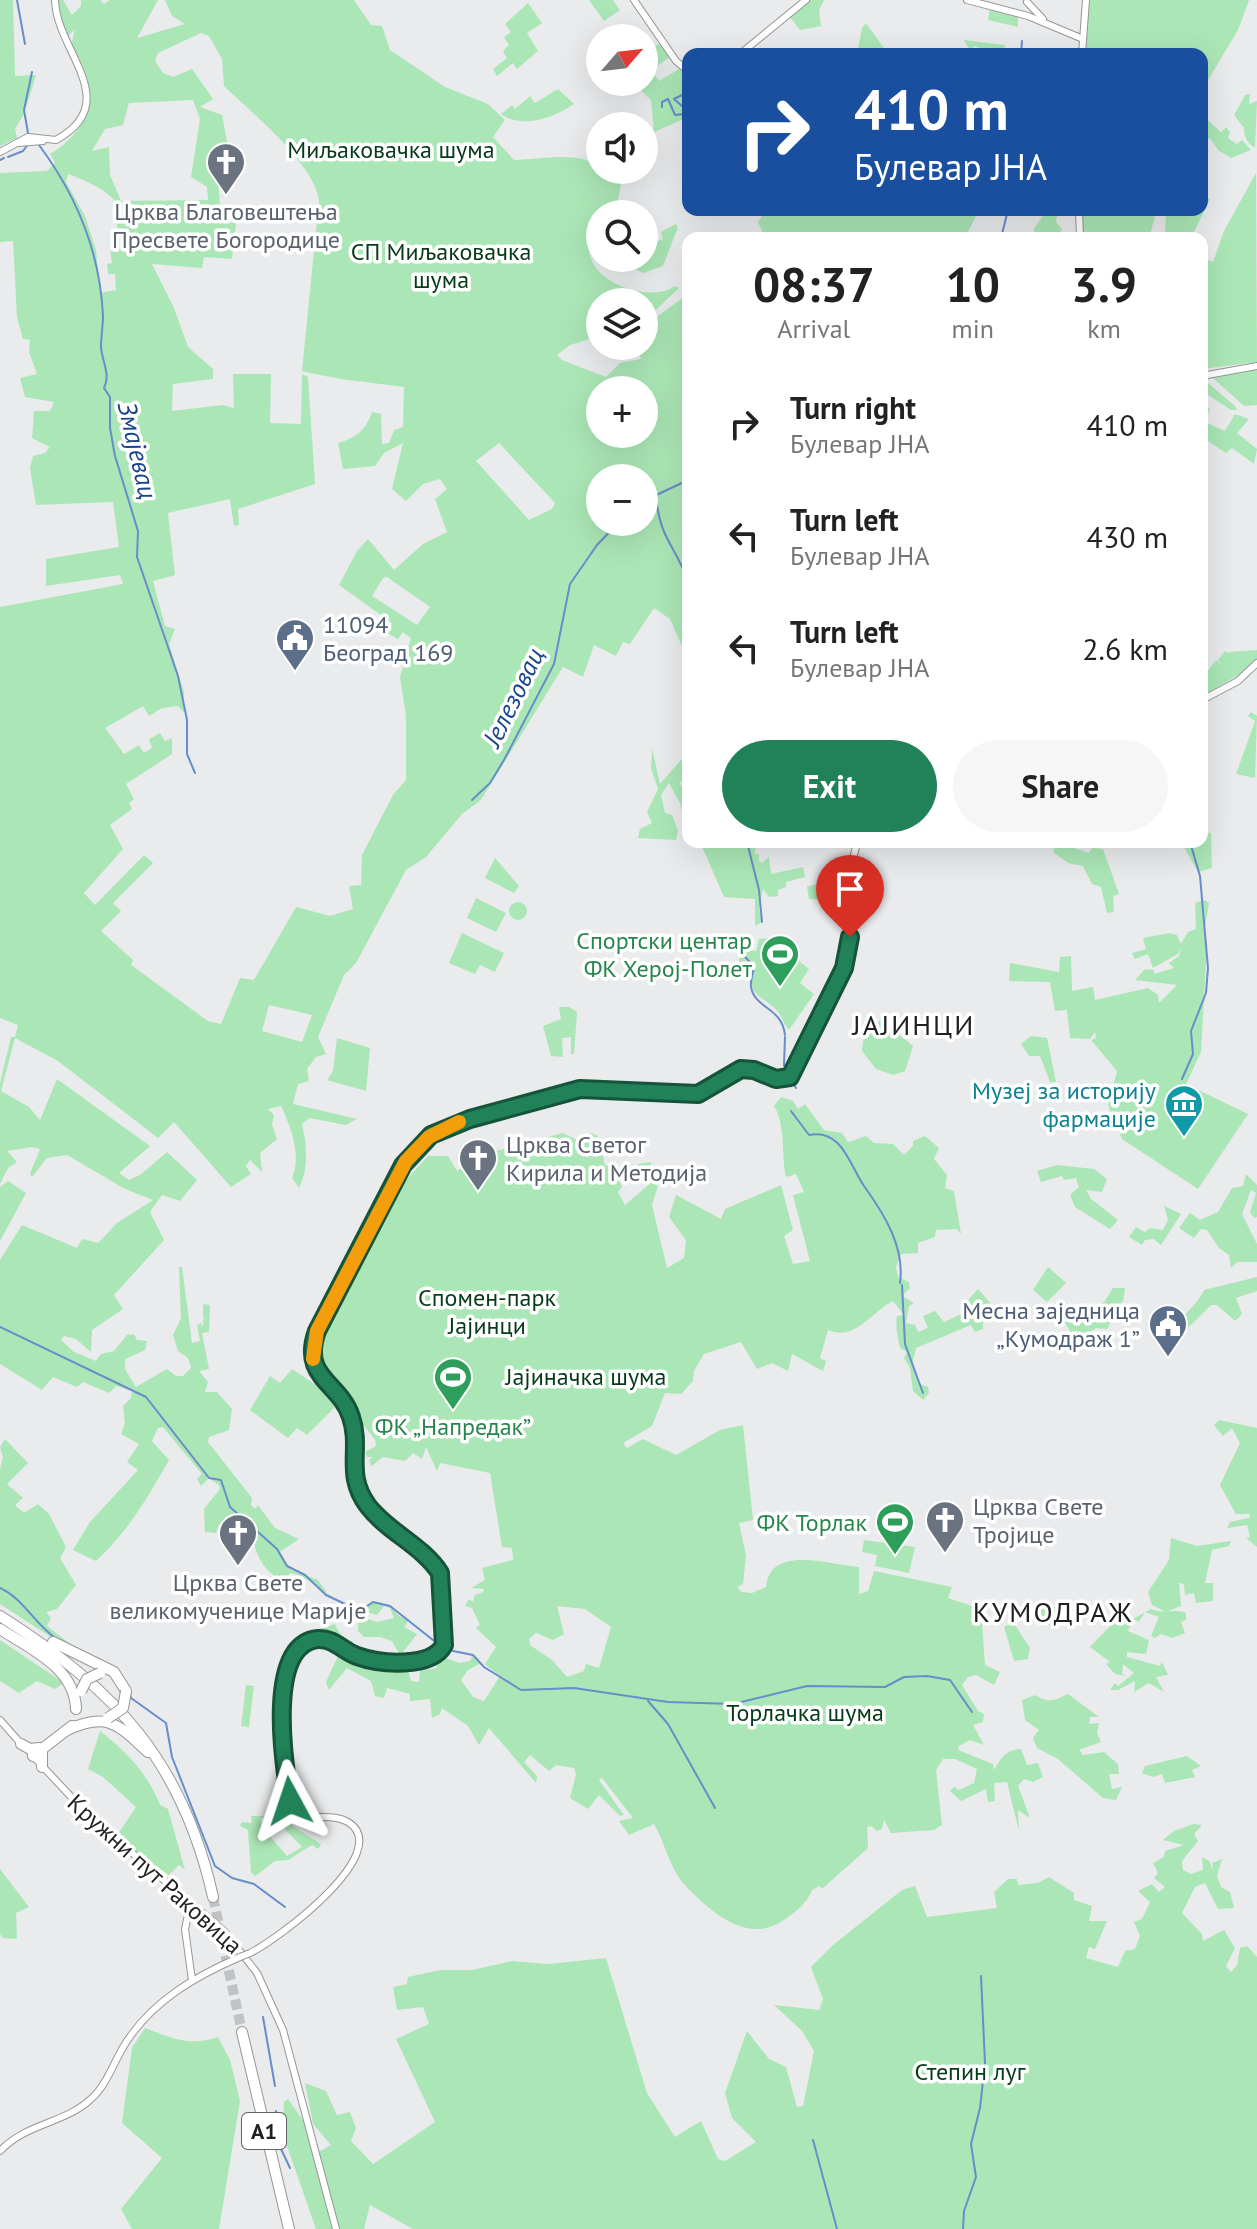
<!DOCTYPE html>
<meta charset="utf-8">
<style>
:root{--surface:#fff;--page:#f6f6f6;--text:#222;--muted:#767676;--accent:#218159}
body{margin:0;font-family:"PT Sans",sans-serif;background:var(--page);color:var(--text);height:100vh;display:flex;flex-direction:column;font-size:30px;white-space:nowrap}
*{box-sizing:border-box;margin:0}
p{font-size:26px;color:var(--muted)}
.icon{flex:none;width:44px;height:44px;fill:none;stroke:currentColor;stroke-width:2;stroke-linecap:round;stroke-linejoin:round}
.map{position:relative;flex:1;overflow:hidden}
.sheet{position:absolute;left:682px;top:232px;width:526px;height:616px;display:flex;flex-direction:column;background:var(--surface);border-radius:16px;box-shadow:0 8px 32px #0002}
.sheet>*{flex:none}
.guide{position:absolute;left:682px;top:48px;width:526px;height:168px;border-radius:16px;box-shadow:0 8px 32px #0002;background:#1a4fa0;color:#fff;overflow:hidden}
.needle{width:52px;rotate:62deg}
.buttons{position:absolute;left:586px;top:24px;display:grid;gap:16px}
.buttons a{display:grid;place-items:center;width:72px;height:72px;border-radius:50%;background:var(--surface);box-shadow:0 8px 32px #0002;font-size:40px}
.pin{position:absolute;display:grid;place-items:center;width:68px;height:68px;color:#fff;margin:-82px -34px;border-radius:50% 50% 50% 0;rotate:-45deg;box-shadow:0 0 8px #0007}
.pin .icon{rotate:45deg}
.me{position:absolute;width:88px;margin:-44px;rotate:355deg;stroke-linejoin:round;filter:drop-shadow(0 0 6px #0008)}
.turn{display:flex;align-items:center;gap:28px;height:168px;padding:0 40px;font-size:36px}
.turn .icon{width:104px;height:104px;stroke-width:2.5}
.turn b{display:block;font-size:56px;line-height:68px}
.eta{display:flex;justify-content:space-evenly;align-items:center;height:136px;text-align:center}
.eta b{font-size:48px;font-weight:700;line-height:56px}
.action{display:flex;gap:16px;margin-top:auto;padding:16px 40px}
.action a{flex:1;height:92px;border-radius:48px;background:var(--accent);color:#fff;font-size:32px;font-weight:700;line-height:92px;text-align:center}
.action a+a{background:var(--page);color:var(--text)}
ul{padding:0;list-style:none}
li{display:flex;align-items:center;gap:24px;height:112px;padding:0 40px}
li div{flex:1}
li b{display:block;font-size:30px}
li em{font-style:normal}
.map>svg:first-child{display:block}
.green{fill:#abe7b6;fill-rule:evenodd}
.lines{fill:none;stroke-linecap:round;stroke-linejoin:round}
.stream{stroke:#688dcb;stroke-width:2}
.motorway-tunnel{stroke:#c1c2c3;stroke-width:10;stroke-dasharray:10 5;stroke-linecap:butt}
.secondary-casing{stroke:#959697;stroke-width:8}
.motorway-casing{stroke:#959697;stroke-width:12}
.secondary{stroke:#fff;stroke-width:6}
.motorway{stroke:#fff;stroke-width:10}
.secondary-bridge-casing{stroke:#959697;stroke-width:8;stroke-linecap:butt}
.motorway-bridge-casing{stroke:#959697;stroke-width:12;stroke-linecap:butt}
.secondary-bridge{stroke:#fff;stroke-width:6}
.motorway-bridge{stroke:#fff;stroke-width:10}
.route-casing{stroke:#15543a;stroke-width:20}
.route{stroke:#218159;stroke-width:14}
.slow{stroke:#f59e0b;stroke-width:14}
.labels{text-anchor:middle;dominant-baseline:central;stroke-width:7;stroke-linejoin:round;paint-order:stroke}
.shield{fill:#fff;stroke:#626363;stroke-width:2}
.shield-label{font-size:22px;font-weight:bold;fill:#1f2020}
.park-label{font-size:24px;fill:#063a18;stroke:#fff}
.worship-label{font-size:24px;fill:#5b616d;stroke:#fff}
.service-label{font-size:24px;fill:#4e5e75;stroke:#fff;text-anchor:start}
.leisure-label{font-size:24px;fill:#27864d;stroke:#fff;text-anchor:end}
.culture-label{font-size:24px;fill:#0d838f;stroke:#fff;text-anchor:end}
.street-label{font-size:24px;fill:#1f2020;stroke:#fff}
.water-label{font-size:26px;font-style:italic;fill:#19448e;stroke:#fff}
.quarter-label{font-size:28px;letter-spacing:2px;fill:#1f2020;stroke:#fff}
</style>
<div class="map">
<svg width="1257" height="2229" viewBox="0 0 1257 2229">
<rect width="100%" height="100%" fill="#e9ebec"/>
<g class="green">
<polygon points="0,0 13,0 15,76 36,75 24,114 15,129 17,138 0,146"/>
<path d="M58,0H63L72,15L81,6V0H100L104,4L110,0H158L137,38L185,24L172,16L165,0H354L371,25L382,26L390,50L445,87L488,104L505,120L493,137L514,160C537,160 586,149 600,170H624L615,214H600V221L590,227C588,241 587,252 594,265C608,288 654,301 675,286L679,288L644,321V302H600V336L570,345L557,355L562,360L606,377L620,363L641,359L637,346H644V326L688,294V660L670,619L654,608L630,644L623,642L616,656L594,645L583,677L563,667L481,800L462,814L426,857L406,870L356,963L344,975L318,1037L326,1054L316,1057L307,1069L309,1081L298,1084L293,1104L357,1119L346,1125L309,1118L302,1124C307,1146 309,1167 299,1188L292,1178C302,1155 291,1128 281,1106L268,1109L274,1115L272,1124L277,1139L260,1153L262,1172L250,1160L246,1166L251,1174L231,1187L174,1122L158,1138L58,1061L15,1038L1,1091L29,1107L40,1120L57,1079L150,1146L119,1173L129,1180L140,1175L167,1152L197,1180L180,1201L162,1195L150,1212L164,1240L114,1295L123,1309L92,1330L91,1352L76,1339L64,1336L61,1340L74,1352L96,1361L101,1354L114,1351L127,1335L134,1334L137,1340L147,1341L145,1350L125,1359V1369L136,1387L167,1369L176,1376H183L191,1368L188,1358L178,1351L173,1335L181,1318L179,1267H182L192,1343L200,1341L197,1325L201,1323L203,1327V1319L206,1318H203V1304L210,1305L209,1332L202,1333L209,1369L199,1371L208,1382L205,1392H217L232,1409L229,1430L209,1437L208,1442L252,1498L251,1505L255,1509L258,1505L275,1528L299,1539L280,1552L291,1570L318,1580L328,1594L354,1610C330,1600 312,1577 291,1573L282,1579C260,1572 252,1544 251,1524L244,1523L235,1538L225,1534L227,1528L223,1524H219L216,1533L205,1532L204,1509L220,1489L219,1485L209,1478L201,1486L197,1479L202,1474L163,1427L158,1428L152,1441L169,1460C148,1497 127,1533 96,1561L73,1550L90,1522L138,1470L127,1462L139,1444L121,1434L125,1423L123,1406L131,1398L132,1391L116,1386L109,1393L83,1382L77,1387L53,1377L42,1390L0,1364V1260L22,1225L77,1248L82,1239L98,1243L117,1223L153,1200L125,1189L67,1155L47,1158L32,1177L30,1174L40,1149L32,1147L7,1151L17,1162L8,1168L0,1184V1083L11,1037H15L18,1025L0,1018V607L123,584L120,575L46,586V559L119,547L113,502L36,505L30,468L33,456L45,453L50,447L32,438L34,411H50L54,402L25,397L20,378L37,374L29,352L30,340L23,339L17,317L13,241L0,242V173L47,171L55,163L50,154C96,126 100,87 71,45L75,30L65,38ZM201,33L209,36L222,59L224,86C252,113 315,164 319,201L302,371C336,380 369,382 404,387L403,427L394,430L389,443L382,444L381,414L372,412C366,430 356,438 338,443L343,469L375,466L384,453L403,443L392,489L406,501L423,484L440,479L447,489L435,499L447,532L423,544L394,570L368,539L357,551L339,585L392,623L387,633L398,639L403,632L411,638L400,677L406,716V780L393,795L362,855L361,885L349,886L353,909L330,916L296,907L254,980L240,978L221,1024L208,1021L131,965L133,960L101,931L121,911L113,903L153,863L144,855L95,905L84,893L123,849L110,825L132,809L129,803L134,799L126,784L172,754V738L165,741L160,733L149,739L152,748L144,753L139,745L124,754L105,728L143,706L149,716L162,708L178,706L184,713V692L169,644L175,629L165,626L153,581L175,575L168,513L230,499L234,526L239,525L238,509L315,484L308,377L302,374L301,424L270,423L271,374H233L234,408L223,405L172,411L173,384L213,379V369L188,347L174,308L152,264L202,268L204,257L232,259L236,223L221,222L218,178H227L229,152L222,115L200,107L213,99L192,69L173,77L163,73L155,61L158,53ZM193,100L200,119L191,177L207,187L208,200L121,201L110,175L109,147L92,151L105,129L123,125L129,103ZM68,174C87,181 111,191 121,209L116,210L119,252L110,251L112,263L107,264L108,274H115L116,290L100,293L96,250L85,216L66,182ZM600,390H644V434H600ZM499,443L555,503L552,509L529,520L476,461ZM600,478H644V522H600ZM387,577L430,607L417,625L372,596L383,578ZM269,1005L312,1015L302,1042L262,1031Z"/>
<polygon points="589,0 613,0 620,10 604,21"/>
<polygon points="809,0 824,0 819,10 821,26 800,30 789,16"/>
<polygon points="1089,0 1249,0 1238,30 1202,90 1202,54 1086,54"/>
<polygon points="528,3 542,23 527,33 538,51 517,69 513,63 497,76 493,69 507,58 503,51 509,45 504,37 511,32 505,24"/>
<polygon points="990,8 1018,16 1018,27 988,20"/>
<polygon points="866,23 888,54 857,54 862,28"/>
<polygon points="964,40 1005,45 1004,54 977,54 978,50 988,52 975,46 970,50"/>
<polygon points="659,44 670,57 651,70 659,81 679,69 688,73 688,117 654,132 651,100 632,82 644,82 644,50"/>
<path d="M558,89L574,104C555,117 522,130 501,114L512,105L515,109L530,96L535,103Z"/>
<path d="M1250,94L1249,104L1257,101L1255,148C1247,143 1244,137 1244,128L1234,115L1245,95Z"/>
<polygon points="1202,115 1221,132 1226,127 1230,132 1228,138 1237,144 1242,140 1251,150 1231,158 1218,150 1210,138 1202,143"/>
<polygon points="1256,173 1257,362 1202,369 1202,258 1213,262 1224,231"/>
<polygon points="1207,198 1210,199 1191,238 1165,238 1166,210 1202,210 1202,199"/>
<polygon points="766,210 979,210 965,238 765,238 758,222"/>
<polygon points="1047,210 1058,210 1056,222 1062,229 1057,238 1041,238 1033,230"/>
<polygon points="1083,210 1137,210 1155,217 1149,238 1083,238"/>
<polygon points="676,224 678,227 663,266 643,273 630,267 623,258 644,258 644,247 663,239 661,232"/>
<polygon points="1257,369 1257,405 1244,406 1213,378"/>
<polygon points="1202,378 1235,406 1237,410 1231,410 1202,391"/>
<polygon points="1202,405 1210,409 1205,422 1225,431 1235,414 1249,419 1237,433 1257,449 1254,464 1232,448 1226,453 1202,437"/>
<polygon points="1257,650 1257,659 1242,673 1202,696 1202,679 1216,660 1223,666 1218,660 1225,651 1230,654 1229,652"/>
<polygon points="1251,712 1257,716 1255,778 1236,774 1255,721 1248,716"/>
<polygon points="652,748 660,784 688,752 688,777 679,783 688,792 688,835 680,803 669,783 661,795 665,813 672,815 678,831 676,840 638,838 640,829 652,823 647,812 658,789 651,768"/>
<polygon points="1211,832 1212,868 1198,872 1181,842 1202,842 1202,836"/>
<polygon points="700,842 772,842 756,845 755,854 759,854 759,861 762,863 769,857 771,874 803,867 805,877 786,882 786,887 778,890 778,896 769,897 763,889 759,908 762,922 755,926 755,899 724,897"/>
<polygon points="1056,842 1089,853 1092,848 1103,849 1119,894 1113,896 1114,912 1107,913 1101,887 1092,884 1083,866 1068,863 1053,852"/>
<polygon points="495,858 519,886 514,893 485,878"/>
<polygon points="824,884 826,900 809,899 807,886"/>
<polygon points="476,898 506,913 496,932 467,918"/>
<polygon points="1205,900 1209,903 1204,933 1207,944 1201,1052 1186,1084 1248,1114 1198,1189 1122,1139 1108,1105 1117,1071 1091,1040 1096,1038 1095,1032 1090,1039 1070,1038 1067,1010 1055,1011 1050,982 1009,981 1010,963 1059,972 1060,957 1071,956 1072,991 1093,987 1095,1000 1148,988 1158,995 1159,1003 1177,985 1135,980 1145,969 1154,970 1154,974 1174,968 1169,963 1179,956 1181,948 1178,954 1153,968 1148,954 1135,959 1132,953 1146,949 1143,938 1169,933 1177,935 1181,944 1188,932 1196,929 1195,903"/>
<circle cx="518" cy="911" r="9"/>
<polygon points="462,933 504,953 495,972 480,965 475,974 449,963"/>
<path d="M771,938L809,969L800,983L814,994L789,1030C784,1025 783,1019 779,1013C767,997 747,998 752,972H738L740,949L756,951L759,939Z"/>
<polygon points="559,1007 569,1007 577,1012 574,1054 571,1054 571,1037 562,1038 563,1057 551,1056 543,1026 561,1019"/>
<polygon points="881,1019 913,1046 905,1071 893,1075 876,1069 862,1051 863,1041"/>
<polygon points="1031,1036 1047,1038 1056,1082 1050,1082 1040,1056 1029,1056 1021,1044"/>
<polygon points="337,1038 370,1048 366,1091 327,1080 333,1071"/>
<path d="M781,1097L793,1101L798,1109L805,1104L824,1130L842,1133L848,1142L866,1136L874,1143L893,1144L904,1155L913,1146V1141L925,1136L939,1148L934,1159L947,1175L945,1188L954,1191L961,1234L957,1229L936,1230L935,1237L918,1243V1253L901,1254L896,1267L898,1277L909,1282L910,1288L902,1296L914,1303L909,1306L906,1323L915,1325L918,1332L928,1328L923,1316L935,1311L944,1322L966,1312L961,1308L978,1289L992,1305L991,1317L983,1321V1329L975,1332L971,1325L916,1348L912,1363L920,1384L928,1387L929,1393L923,1400L913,1391L910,1368L904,1358L907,1352L900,1348C898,1339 895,1326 897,1316L904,1315L893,1301C871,1312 855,1342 828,1330L820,1358L826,1361L823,1371L792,1354L788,1371L772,1363L757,1369L741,1342L704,1354L694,1371L693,1381L681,1394L665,1393L652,1426L623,1443L627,1448L643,1439L676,1455L720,1430L743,1425L753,1520L739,1523L746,1556L743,1584L737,1587L742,1592L752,1593L766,1587C770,1543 833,1566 859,1567V1594L868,1591L874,1571L952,1587L948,1598L981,1609L985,1665L1000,1672L994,1685L976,1675L968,1677L962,1685L978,1711L984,1714L983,1722L973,1725L984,1745L970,1740L959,1746L958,1750L993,1764L994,1770C1001,1758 1006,1749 1021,1749L1027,1765L1038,1763L1043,1777L1033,1782L1024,1779L1018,1786L1030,1818L1018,1810L1019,1831L1007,1782L994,1783L995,1801L988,1802L986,1789L961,1801L950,1791L954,1787L959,1790L974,1783L977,1769L955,1759H943L936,1770L942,1825L934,1830L891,1833L884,1820L882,1829L877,1831L871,1826L867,1827L868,1848L822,1889L820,1886L812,1890C807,1903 798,1910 784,1920C748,1945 711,1913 685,1885C670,1869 665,1843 654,1824L629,1835L619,1821L633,1818L602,1778L599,1780L624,1815L620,1816L599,1795L588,1809L570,1798L576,1774L574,1768L556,1765L549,1771L530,1755L524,1762L537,1776L536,1783L489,1728L479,1745L468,1726L442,1708L440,1714L432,1718L430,1699L410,1701V1694L387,1688L384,1698L375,1696L371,1681L347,1668L329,1690L326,1682L338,1656L325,1636H312L296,1645L307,1633L335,1624C344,1647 375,1663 399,1654L392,1641L380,1637H364L358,1631L359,1616L377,1622L394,1618L390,1608L384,1606L377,1615L363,1611L373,1602L390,1606L399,1616L409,1620L404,1627L417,1634L403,1652L411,1681L419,1682L420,1671L437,1668V1662L446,1658L459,1663L470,1661L472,1656L481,1663L468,1670L461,1680L473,1697L484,1701L500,1676L485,1664L496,1647L476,1628L480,1625L472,1608L465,1606L469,1599L473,1602L475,1595L483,1592L484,1589L471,1588L485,1580L482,1568L513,1560L512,1548L502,1547L490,1473L440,1463L437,1471L426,1447L422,1459L413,1453L405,1461L383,1457L372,1466L369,1461L372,1457H367L365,1452L376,1446L375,1440L317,1364L319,1335L361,1257L396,1182H404L428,1156H448L457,1171L468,1163V1156L479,1150L492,1152L563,1133L577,1140L591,1133L598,1136L605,1165L615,1168L622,1187L618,1192L625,1205L652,1182L647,1183L638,1164L651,1162L652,1182L658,1186L652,1205L667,1268L684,1258L686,1240L669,1217L676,1195L721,1219L725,1209L781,1185L793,1230L784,1236L793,1264L810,1261L793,1195L804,1192L796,1174L786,1177C781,1155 786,1125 774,1106ZM557,1606L585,1609L611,1627L599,1668L586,1664L584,1671L567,1677L552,1660L530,1645L529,1639L536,1633L553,1640L564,1634Z"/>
<polygon points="1057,1165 1094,1169 1107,1179 1102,1192 1086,1190 1091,1199 1118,1220 1110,1229 1075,1207 1070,1195 1079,1187 1076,1178 1064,1180 1062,1176 1041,1182 1037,1171"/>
<polygon points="1246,1174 1257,1185 1257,1217 1254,1218 1250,1212 1256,1193 1251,1190 1242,1214 1257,1244 1257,1262 1237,1262 1231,1268 1229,1255 1219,1248 1207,1230 1201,1229 1194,1238 1179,1228 1190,1213 1200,1220 1218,1212 1232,1188 1243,1186"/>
<polygon points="8,1181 26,1193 0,1241 0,1187"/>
<polygon points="1164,1206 1181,1214 1161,1245 1154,1239 1145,1240 1142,1245 1129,1237 1136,1227 1145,1232 1150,1228 1163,1230 1168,1220"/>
<polygon points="1048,1267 1066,1283 1047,1302 1033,1290"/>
<path d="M1257,1277V1291L1236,1298L1242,1314L1235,1321L1217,1305H1211L1185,1331L1180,1328L1164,1340C1174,1320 1195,1310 1204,1290Z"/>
<polygon points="1113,1288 1125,1288 1123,1301 1107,1315 1110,1324 1107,1329 1096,1328 1069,1349 1070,1331 1061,1316 1074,1309 1076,1326 1105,1301"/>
<polygon points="292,1369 316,1385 323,1384 340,1402 307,1435 297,1428 288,1438 250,1410 270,1376 280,1383"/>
<polygon points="1219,1420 1257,1428 1257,1547 1246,1538 1250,1537 1247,1525 1227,1528 1230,1522 1249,1518 1250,1514 1236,1514 1220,1485 1240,1443 1232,1428 1223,1436 1214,1425"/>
<polygon points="5,1439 28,1463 7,1484 23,1498 15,1505 24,1513 38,1504 49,1514 66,1547 60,1558 76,1585 57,1609 46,1612 51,1618 47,1626 87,1657 77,1654 0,1604 0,1469 3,1457 0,1447"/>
<polygon points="1171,1538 1197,1546 1231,1541 1229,1546 1212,1550 1205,1583 1213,1583 1213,1601 1196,1603 1194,1593 1185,1595 1184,1584 1179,1583 1181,1606 1166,1612 1152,1605 1148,1592 1169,1560"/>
<polygon points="864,1540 915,1547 909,1573 875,1566 877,1555 862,1552"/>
<polygon points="1033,1604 1058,1608 1058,1615 1050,1626"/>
<path d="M1151,1609C1165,1615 1176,1608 1186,1613V1620L1181,1622L1185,1633L1172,1638L1161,1634L1155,1638L1151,1636L1159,1617L1145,1612L1139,1622L1133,1619Z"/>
<polygon points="1118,1618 1133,1619 1128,1631 1149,1640 1146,1654 1127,1652 1127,1657 1160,1666 1162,1662 1168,1675 1156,1677 1164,1692 1149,1683 1134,1692 1135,1681 1118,1690 1110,1690 1115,1683 1118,1686 1134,1673 1123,1664 1122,1674 1126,1676 1115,1674 1106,1664 1110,1662 1090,1647"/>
<polygon points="1009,1624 1015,1625 1030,1648 1028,1659 1014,1661 1004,1627"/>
<polygon points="0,1640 64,1683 55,1689 37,1681 19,1693 0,1681"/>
<polygon points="246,1685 254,1686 249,1727 241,1726"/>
<path d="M1068,1694L1099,1717H1090L1089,1724L1099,1723L1097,1733L1101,1742L1079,1750L1083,1755L1104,1752L1118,1764L1119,1774H1109L1112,1789L1122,1787L1116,1800L1103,1798L1058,1759L1037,1748L1033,1738L1039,1730L1025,1720L1022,1700L1035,1695C1048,1703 1054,1701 1068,1694Z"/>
<path d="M100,1731C126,1751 148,1774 160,1805L168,1809L185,1870L179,1865L169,1875L131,1849L118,1834L136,1807L103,1777L88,1769Z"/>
<polygon points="1187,1756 1201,1766 1192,1770 1195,1777 1165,1783 1162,1774 1153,1777 1142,1773 1145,1766"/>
<polygon points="269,1812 281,1813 288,1823 321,1844 318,1849 312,1845 288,1860 275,1861 255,1876 251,1872 248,1830 240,1826 242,1822 252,1823 251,1816 265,1816 260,1819 262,1827 287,1856 302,1847 275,1819 268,1817"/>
<polygon points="1193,1824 1202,1825 1194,1834 1198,1841 1182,1861 1183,1870 1191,1874 1203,1870 1202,1857 1209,1861 1213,1870 1212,1863 1222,1859 1217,1876 1221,1887 1230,1892 1234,1908 1218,1909 1205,1883 1195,1887 1182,1913 1202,1934 1203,1941 1224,1930 1235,1948 1226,1966 1231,1972 1237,1965 1240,1948 1247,1946 1257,1957 1257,2229 413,2229 370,2205 364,2229 316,2229 287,2146 283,2130 284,2102 288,2099 305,2123 313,2155 331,2145 313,2124 305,2083 326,2091 337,2115 350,2112 356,2128 351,2141 373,2164 435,2122 396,2039 429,2024 423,2007 397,2010 393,1987 407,1984 408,1977 440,1970 472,1970 512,1961 548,1964 606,1958 647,2093 675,2137 701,2121 718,2159 725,2161 756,2142 732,2118 725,2093 747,2031 769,2059 786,2067 797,2107 803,2106 814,2051 802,2031 774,2005 819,2010 823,1999 811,1967 833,1945 902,1890 915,1886 927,1917 997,1908 994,1892 1008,1879 1017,1879 1018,1885 1038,1883 1049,1877 1074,1893 1074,1900 1092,1906 1089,1921 1107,1921 1095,1949 1089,1947 1086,1958 1118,1967 1125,1951 1135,1949 1140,1936 1134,1922 1142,1919 1150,1902 1138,1891 1152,1884 1159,1892 1165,1887 1154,1878 1158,1873 1153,1863 1164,1857 1165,1851 1184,1845 1163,1840 1174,1831"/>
<polygon points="0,1869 29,1907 16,1913 17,1939 3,1938 0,1934"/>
<path d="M145,2028C172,2038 190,2047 218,2037L230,2060L240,2101L219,2229H132L121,2209L162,2158L122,2123L132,2048Z"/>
</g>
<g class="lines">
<g class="stream">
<polyline points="17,0 25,44"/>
<polyline points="1021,54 1022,41"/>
<polyline points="662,107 662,102 668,99 675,115 684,114 683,107 674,99 682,95"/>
<polyline points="28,133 24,110 32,72"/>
<path d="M39,145C77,196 100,251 103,316C103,326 101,336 101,347C102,362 111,374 104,388L110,397V428L115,456L138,531L137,557L178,676L187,720V754L195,773"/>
<polyline points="8,157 23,151 29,143"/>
<polyline points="0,160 4,158"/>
<polyline points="1001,238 1008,210"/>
<path d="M656,495C659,538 675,545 688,581"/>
<polyline points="644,501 688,480"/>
<polyline points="472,800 490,783 504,760 554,664 570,584 597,545 619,522"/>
<polyline points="747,842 759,890 762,922"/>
<path d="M741,952L754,967C753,973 750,980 751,987C755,1009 782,1007 785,1035"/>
<polyline points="785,1037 784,1065 788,1074"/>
<polyline points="791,1079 796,1088"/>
<polyline points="1182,1079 1193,1054 1191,1031 1206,993 1208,968 1200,876 1190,842"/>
<path d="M791,1111L809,1135C842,1128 850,1166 864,1186C885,1215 905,1248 900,1283"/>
<polyline points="902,1285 905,1344 923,1393"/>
<polyline points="0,1327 146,1397 209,1478 221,1480 230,1507 277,1549 287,1566 305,1575 326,1595 360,1611 373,1602 390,1606 438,1644"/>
<path d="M0,1588C24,1599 33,1622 54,1637"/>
<polyline points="453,1651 473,1655 484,1667 521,1690 574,1688 668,1702 733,1704 807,1686 885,1687 904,1677 927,1676 950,1680 972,1712"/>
<polyline points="130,1694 131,1698 166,1723 172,1757 215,1866 232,1878 254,1884 285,1907"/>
<polyline points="648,1701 668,1724 715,1808"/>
<polyline points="263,2017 275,2086"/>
<polyline points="276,2111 273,2132 290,2168"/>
<polyline points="813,2140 837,2229"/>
<polyline points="963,2229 964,2211 976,2177 971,2144 980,2108 985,2063 981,1976"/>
</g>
<polyline class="motorway-tunnel" points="213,1897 242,2032"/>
<g class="secondary-casing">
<g id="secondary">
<polyline points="634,0 676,61 688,71"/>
<polyline points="967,0 1028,16 1083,39"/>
<polyline points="1027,2 1043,19"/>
<polyline points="740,54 806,0"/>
<polyline points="1082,54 1086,0"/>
<polyline points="18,143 43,141"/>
<path d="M0,152L28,137L56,140C125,102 56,51 55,0"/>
<polyline points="1079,210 1080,238"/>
<polyline points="1202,376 1257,366"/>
<polyline points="1202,700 1238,681 1257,663"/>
<polyline points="0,1720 23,1746"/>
<polyline points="31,1754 91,1818 224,1931 257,1973 283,2030 336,2229"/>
<polyline points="186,1901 189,1910 185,1929 192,1980"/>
<path d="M250,1953C277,1940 396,1852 348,1822C335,1814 319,1819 305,1816L290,1801C284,1768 274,1685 290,1657C297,1645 309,1640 322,1639C335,1642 343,1651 355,1656C378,1664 431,1669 444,1645L440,1573C422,1546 388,1532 368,1506C346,1477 361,1448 351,1417C340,1382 300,1378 317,1331L403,1165L434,1134L475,1117L580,1089L695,1094L710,1090L739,1070L751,1069L776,1079L790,1077L846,960L850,937L845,894L857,842"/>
<path d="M0,2151C28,2122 64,2124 91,2099C108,2084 114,2060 127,2041C154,2000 196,1976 240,1957"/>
</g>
</g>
<g class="motorway-casing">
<g id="motorway">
<path d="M0,1616C115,1688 183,1762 213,1897"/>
<path d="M0,1629C31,1649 75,1668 76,1709"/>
<polyline points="53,1642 114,1672 126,1691"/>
<path d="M67,1730C109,1711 118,1725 148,1752"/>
<polyline points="21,1744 30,1749 39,1748"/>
<polyline points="42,1751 42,1767"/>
<polyline points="33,1756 72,1726"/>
<polyline points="242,2032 289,2229"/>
</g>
</g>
<use href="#secondary" class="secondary"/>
<use href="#motorway" class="motorway"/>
<g class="secondary-bridge-casing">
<polyline id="secondary-bridge" points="240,1957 250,1953"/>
</g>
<g class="motorway-bridge-casing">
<g id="motorway-bridge">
<polyline points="81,1691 87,1679 100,1673"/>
<polyline points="108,1718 123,1708 126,1691"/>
</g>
</g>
<use href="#secondary-bridge" class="secondary-bridge"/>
<use href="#motorway-bridge" class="motorway-bridge"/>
</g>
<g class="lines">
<g class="route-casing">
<path id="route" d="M290,1801C284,1765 265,1644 318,1639C334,1638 343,1651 357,1656C379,1664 431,1669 444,1645L440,1573C423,1546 388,1532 368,1506C344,1474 362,1449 351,1417C340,1382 300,1378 317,1331L403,1165L431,1135L470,1119L580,1089L698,1094L741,1069L754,1070L776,1079L790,1077L844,968L850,937"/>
</g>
<use href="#route" class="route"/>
<polyline class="slow" points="313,1359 317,1331 406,1161 429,1137 459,1122"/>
</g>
<defs>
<g id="church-pin" transform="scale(2)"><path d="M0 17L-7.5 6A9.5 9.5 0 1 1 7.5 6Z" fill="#6b7280" stroke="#fff"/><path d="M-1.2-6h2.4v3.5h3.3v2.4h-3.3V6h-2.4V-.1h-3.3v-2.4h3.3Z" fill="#fff"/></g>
<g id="civic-pin" transform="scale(2)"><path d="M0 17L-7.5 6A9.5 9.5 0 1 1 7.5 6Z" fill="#5c6f8a" stroke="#fff"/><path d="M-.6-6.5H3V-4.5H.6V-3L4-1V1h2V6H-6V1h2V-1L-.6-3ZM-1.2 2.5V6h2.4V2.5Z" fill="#fff"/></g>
<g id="stadium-pin" transform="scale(2)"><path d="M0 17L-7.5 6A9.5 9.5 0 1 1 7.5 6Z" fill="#2e9e5b" stroke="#fff"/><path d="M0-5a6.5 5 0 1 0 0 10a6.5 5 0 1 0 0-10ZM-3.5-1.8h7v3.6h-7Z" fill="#fff"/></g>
<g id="museum-pin" transform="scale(2)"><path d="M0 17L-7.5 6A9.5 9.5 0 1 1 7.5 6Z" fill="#0f9aa8" stroke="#fff"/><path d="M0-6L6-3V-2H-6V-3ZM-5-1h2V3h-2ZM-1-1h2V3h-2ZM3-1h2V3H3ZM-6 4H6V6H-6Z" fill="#fff"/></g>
</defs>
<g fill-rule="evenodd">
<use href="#church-pin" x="226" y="162"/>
<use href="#civic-pin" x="295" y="638"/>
<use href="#stadium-pin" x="780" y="954"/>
<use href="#museum-pin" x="1184" y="1104"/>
<use href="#church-pin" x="478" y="1158"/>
<use href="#civic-pin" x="1168" y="1324"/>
<use href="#stadium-pin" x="453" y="1377"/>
<use href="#church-pin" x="945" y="1520"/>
<use href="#stadium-pin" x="895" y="1522"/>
<use href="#church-pin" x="238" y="1533"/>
</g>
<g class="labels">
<rect class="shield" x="242" y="2113" width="44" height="36" rx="6"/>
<g class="shield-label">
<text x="264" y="2131">A1</text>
</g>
<g class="park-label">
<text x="391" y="149">Миљаковачка шума</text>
<text x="441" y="251">СП Миљаковачка<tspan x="441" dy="28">шума</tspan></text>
<text x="487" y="1297">Спомен-парк<tspan x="487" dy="28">Јајинци</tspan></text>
<text x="586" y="1376">Јајиначка шума</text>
<text x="805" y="1712">Торлачка шума</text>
<text x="970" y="2071">Степин луг</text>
</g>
<g class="worship-label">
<text x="226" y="211">Црква Благовештења<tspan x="226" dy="28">Пресвете Богородице</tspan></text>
<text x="506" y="1144" text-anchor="start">Црква Светог<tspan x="506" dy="28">Кирила и Методија</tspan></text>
<text x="973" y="1506" text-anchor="start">Црква Свете<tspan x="973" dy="28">Тројице</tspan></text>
<text x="238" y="1582">Црква Свете<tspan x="238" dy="28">великомученице Марије</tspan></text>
</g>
<g class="service-label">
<text x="323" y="624">11094<tspan x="323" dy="28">Београд 169</tspan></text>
<text x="1140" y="1310" text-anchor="end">Месна заједница<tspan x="1140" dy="28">„Кумодраж 1”</tspan></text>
</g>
<g class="leisure-label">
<text x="752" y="940">Спортски центар<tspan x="752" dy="28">ФК Херој-Полет</tspan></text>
<text x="453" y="1426" text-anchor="middle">ФК „Напредак”</text>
<text x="867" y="1522">ФК Торлак</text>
</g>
<g class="culture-label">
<text x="1156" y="1090">Музеј за историју<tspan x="1156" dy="28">фармације</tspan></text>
</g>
<g class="street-label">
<text transform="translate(155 1874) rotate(42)">Кружни пут Раковица</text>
</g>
<g class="water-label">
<text transform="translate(138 450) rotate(77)">Змајевац</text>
<text transform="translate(513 697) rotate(-64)">Јелезовац</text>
</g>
<g class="quarter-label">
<text x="914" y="1024">ЈАЈИНЦИ</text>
<text x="1053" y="1611">КУМОДРАЖ</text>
</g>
</g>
</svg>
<div class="buttons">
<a><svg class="needle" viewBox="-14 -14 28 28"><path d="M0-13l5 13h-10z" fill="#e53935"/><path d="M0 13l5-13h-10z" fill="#767676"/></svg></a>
<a><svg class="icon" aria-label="sound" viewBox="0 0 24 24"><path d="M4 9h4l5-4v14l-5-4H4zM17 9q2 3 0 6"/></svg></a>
<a><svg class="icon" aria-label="search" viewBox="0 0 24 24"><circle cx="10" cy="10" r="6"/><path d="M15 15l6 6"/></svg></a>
<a><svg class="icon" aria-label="layers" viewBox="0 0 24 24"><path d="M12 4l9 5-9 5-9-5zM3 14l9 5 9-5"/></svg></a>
<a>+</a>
<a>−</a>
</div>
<div class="pin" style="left:850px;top:937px;background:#d93025"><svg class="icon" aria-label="arrive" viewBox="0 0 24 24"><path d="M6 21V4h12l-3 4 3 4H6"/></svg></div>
<svg class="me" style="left:290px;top:1801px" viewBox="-20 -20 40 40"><path d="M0-17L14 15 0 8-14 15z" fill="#218159" stroke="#fff" stroke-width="4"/></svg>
<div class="guide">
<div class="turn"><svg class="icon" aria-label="right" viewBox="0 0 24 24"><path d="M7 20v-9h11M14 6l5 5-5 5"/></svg><div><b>410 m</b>Булевар ЈНА</div></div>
</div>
<section class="sheet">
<div class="eta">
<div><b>08:37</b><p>Arrival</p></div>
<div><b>10</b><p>min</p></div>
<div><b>3.9</b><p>km</p></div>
</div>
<ul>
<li><svg class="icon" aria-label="right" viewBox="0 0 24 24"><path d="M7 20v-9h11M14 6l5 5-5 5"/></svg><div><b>Turn right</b><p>Булевар ЈНА</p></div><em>410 m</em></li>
<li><svg class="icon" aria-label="left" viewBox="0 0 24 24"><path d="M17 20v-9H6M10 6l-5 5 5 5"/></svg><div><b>Turn left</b><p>Булевар ЈНА</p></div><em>430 m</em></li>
<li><svg class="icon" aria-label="left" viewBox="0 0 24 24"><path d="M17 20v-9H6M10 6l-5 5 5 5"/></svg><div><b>Turn left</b><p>Булевар ЈНА</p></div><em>2.6 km</em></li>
</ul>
<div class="action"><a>Exit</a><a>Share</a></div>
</section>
</div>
